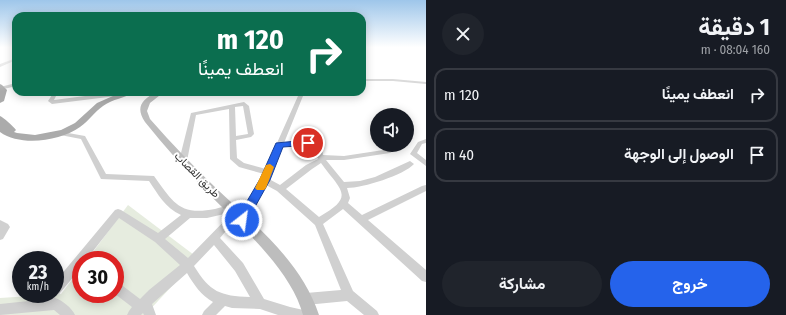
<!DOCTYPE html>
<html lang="ar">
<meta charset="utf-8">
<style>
:root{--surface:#171b24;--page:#20242c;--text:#f1f3f6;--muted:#9ea1a6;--line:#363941;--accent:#2563eb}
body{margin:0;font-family:"Fira Sans Condensed",Vazirmatn,sans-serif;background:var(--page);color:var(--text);direction:rtl;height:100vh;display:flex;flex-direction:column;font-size:15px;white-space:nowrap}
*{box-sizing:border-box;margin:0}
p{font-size:13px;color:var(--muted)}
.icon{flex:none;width:22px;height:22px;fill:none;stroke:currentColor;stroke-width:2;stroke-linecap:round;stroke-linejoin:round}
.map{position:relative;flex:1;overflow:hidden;direction:ltr}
.drawer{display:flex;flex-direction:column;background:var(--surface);width:360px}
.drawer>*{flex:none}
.banner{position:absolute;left:12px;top:12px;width:354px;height:84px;border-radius:12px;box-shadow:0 2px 10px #0003;direction:rtl;background:#0b6e4f;color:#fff;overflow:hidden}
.tools{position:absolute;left:370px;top:108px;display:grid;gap:8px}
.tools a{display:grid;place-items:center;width:44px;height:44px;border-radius:50%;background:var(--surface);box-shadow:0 2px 10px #0003;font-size:20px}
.speed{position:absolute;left:12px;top:251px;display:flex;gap:8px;font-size:20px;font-weight:700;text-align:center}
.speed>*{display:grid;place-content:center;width:52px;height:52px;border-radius:50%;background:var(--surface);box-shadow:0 2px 10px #0003;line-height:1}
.speed small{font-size:10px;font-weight:400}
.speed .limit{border:6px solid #d22;background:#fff;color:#111}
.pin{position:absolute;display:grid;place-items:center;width:34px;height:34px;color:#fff;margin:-17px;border:2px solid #fff;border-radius:50%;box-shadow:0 1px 4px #0007}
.me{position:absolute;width:44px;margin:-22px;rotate:30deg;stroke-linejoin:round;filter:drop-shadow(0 0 3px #0008)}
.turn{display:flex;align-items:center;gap:14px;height:84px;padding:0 16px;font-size:18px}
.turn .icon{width:52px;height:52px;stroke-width:2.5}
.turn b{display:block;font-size:28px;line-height:34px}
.round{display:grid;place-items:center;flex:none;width:42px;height:42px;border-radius:21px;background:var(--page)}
.headline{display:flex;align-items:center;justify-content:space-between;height:68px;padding:0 16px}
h1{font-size:24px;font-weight:700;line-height:30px}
.primary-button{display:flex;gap:8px;margin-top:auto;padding:8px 16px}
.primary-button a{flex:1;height:46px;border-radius:24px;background:var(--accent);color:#fff;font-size:16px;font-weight:700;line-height:46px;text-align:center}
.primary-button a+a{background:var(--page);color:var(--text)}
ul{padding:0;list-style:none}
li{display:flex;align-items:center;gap:12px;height:54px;margin:0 8px 6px;padding:0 8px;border:2px solid var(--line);border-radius:12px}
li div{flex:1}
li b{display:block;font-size:15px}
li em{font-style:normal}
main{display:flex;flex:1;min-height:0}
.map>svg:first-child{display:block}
.green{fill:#e6ecdf}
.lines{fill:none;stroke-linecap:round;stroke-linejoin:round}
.minor{fill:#d0d0d0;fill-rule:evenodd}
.secondary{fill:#bdbdbd;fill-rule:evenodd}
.primary{fill:#ababab;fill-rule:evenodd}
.route{fill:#2563eb;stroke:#184099}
.slow{fill:#f59e0b}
.labels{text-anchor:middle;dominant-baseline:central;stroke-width:4;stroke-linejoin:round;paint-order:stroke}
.street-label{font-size:11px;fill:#333;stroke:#fff}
</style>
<main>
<section class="drawer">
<div class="headline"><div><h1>1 دقيقة</h1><p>160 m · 08:04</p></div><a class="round"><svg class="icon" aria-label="close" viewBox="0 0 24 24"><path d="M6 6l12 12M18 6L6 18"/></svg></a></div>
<ul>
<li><svg class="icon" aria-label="right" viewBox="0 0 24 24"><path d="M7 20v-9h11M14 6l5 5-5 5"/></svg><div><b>انعطف يمينًا</b></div><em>120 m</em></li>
<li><svg class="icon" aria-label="arrive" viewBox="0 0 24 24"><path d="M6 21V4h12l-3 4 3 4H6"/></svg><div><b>الوصول إلى الوجهة</b></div><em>40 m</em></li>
</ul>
<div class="primary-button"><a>خروج</a><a>مشاركة</a></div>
</section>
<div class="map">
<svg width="426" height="315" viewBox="0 0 426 315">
<rect width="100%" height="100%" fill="#fff"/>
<polygon class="green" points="128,205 198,258 145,315 0,315 0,298 61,294 81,268 81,294 115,294 115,260 87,260"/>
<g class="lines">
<g class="minor">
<polygon points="16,58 16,60 0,67 0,64"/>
<polygon points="362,79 393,79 426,82 426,84 393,81 362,81"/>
<polygon points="16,83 16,86 0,90 0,87"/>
<polygon points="54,92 58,92 54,100 116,92 119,94 116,96 52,104 48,101"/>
<path d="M301,92H306L303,96L284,143L318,142L321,144L323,155L344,156L390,149L393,151L390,153L344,160H326L344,182L360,181L375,177L410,161L414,164C404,175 363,188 347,188L350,198L348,203L362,215L422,186L426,185V191L368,220L426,270V282L422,281L343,209L323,224L353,291L377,311L379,315H364L347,301L306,305L302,303L300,299L302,295L306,293L341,290L315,225L277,191L266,185L245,223L242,224L239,223L238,220L239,217L264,174L239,167L230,159L229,109L196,115L187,161L183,163L179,161L191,113L244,102L249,106L254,134L251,137L236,140L237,158L244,163L266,169L276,146V145L277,143L298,96ZM243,106L248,134L236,136L235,107ZM315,145L316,154L318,159L306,165L280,185L269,179L283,147ZM321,163C341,191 356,196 319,217L286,189L312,169Z"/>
<path d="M57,131L85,136L106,174L154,176C173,202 179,216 215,209C220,208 227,205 233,206L234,209L233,211L236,210L239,211L240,214L220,238L243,263L264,299L290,307L308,311L310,315H278L260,309L232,308L225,306L216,315H202L204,311L213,302C201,295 194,285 187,273L152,304L156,315H144L143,313L141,315H127L129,311L132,307L115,294V282L119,283L140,299L149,290L180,265L155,242L119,218L86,260H81V268L59,294L56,295L55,298C62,300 72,308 75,315H60L54,310L0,315V304L38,300L44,294H55V282L115,210L118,209L121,210L158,233L181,215C165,208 158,194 149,181L101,179L81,139L55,134L54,133L55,132ZM233,212L188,258L165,239L190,218H207ZM214,245L235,271L250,297C220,296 210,292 194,266Z"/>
<polygon points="426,139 426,143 422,144 417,153 426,160 426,166 410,154 418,142"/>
<polygon points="0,220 8,224 10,227 3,239 0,240"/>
</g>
<path class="secondary" d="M156,92H164L150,103L147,111L150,119C172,144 194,167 218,190C257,226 302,263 319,315H303C291,269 239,225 206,191C185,169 164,146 145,122C135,107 142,100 156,92Z"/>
<g class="primary">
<polygon points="0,84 2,85 7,90 4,101 0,103"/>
<path d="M122,92H134C126,98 112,99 103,106C94,112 89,121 80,127C60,141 21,147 0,132V116C3,117 14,127 16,130L14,132L17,133L35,135L61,130L75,123L97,103Z"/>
</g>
</g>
<linearGradient id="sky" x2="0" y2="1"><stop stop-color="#9ec6ea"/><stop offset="0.52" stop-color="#fff"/><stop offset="1" stop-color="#fff" stop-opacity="0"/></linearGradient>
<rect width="426" height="91" fill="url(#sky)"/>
<polygon class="route" points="308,140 312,143 311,145 283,147 270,180 246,223 242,225 238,223 236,220 260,179 276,143"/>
<polygon class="slow" points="270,164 274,167 266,188 264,190 257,190 255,188 266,165"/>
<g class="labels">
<g class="street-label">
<text transform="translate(197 175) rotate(45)">طريق القصاب</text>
</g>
</g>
</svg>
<div class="tools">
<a><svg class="icon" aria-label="sound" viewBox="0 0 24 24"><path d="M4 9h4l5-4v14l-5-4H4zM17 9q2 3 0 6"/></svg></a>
</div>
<div class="speed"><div>23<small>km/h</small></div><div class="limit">30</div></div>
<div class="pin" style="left:308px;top:143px;background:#d93025"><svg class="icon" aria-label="arrive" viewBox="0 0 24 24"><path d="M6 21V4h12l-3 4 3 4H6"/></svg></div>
<svg class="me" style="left:242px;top:220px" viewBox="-20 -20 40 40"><circle r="17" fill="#2563eb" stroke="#fff" stroke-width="3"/><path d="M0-11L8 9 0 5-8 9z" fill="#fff"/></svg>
<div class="banner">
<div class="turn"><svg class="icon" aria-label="right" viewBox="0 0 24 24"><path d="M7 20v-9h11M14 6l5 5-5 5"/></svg><div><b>120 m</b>انعطف يمينًا</div></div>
</div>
</div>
</main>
